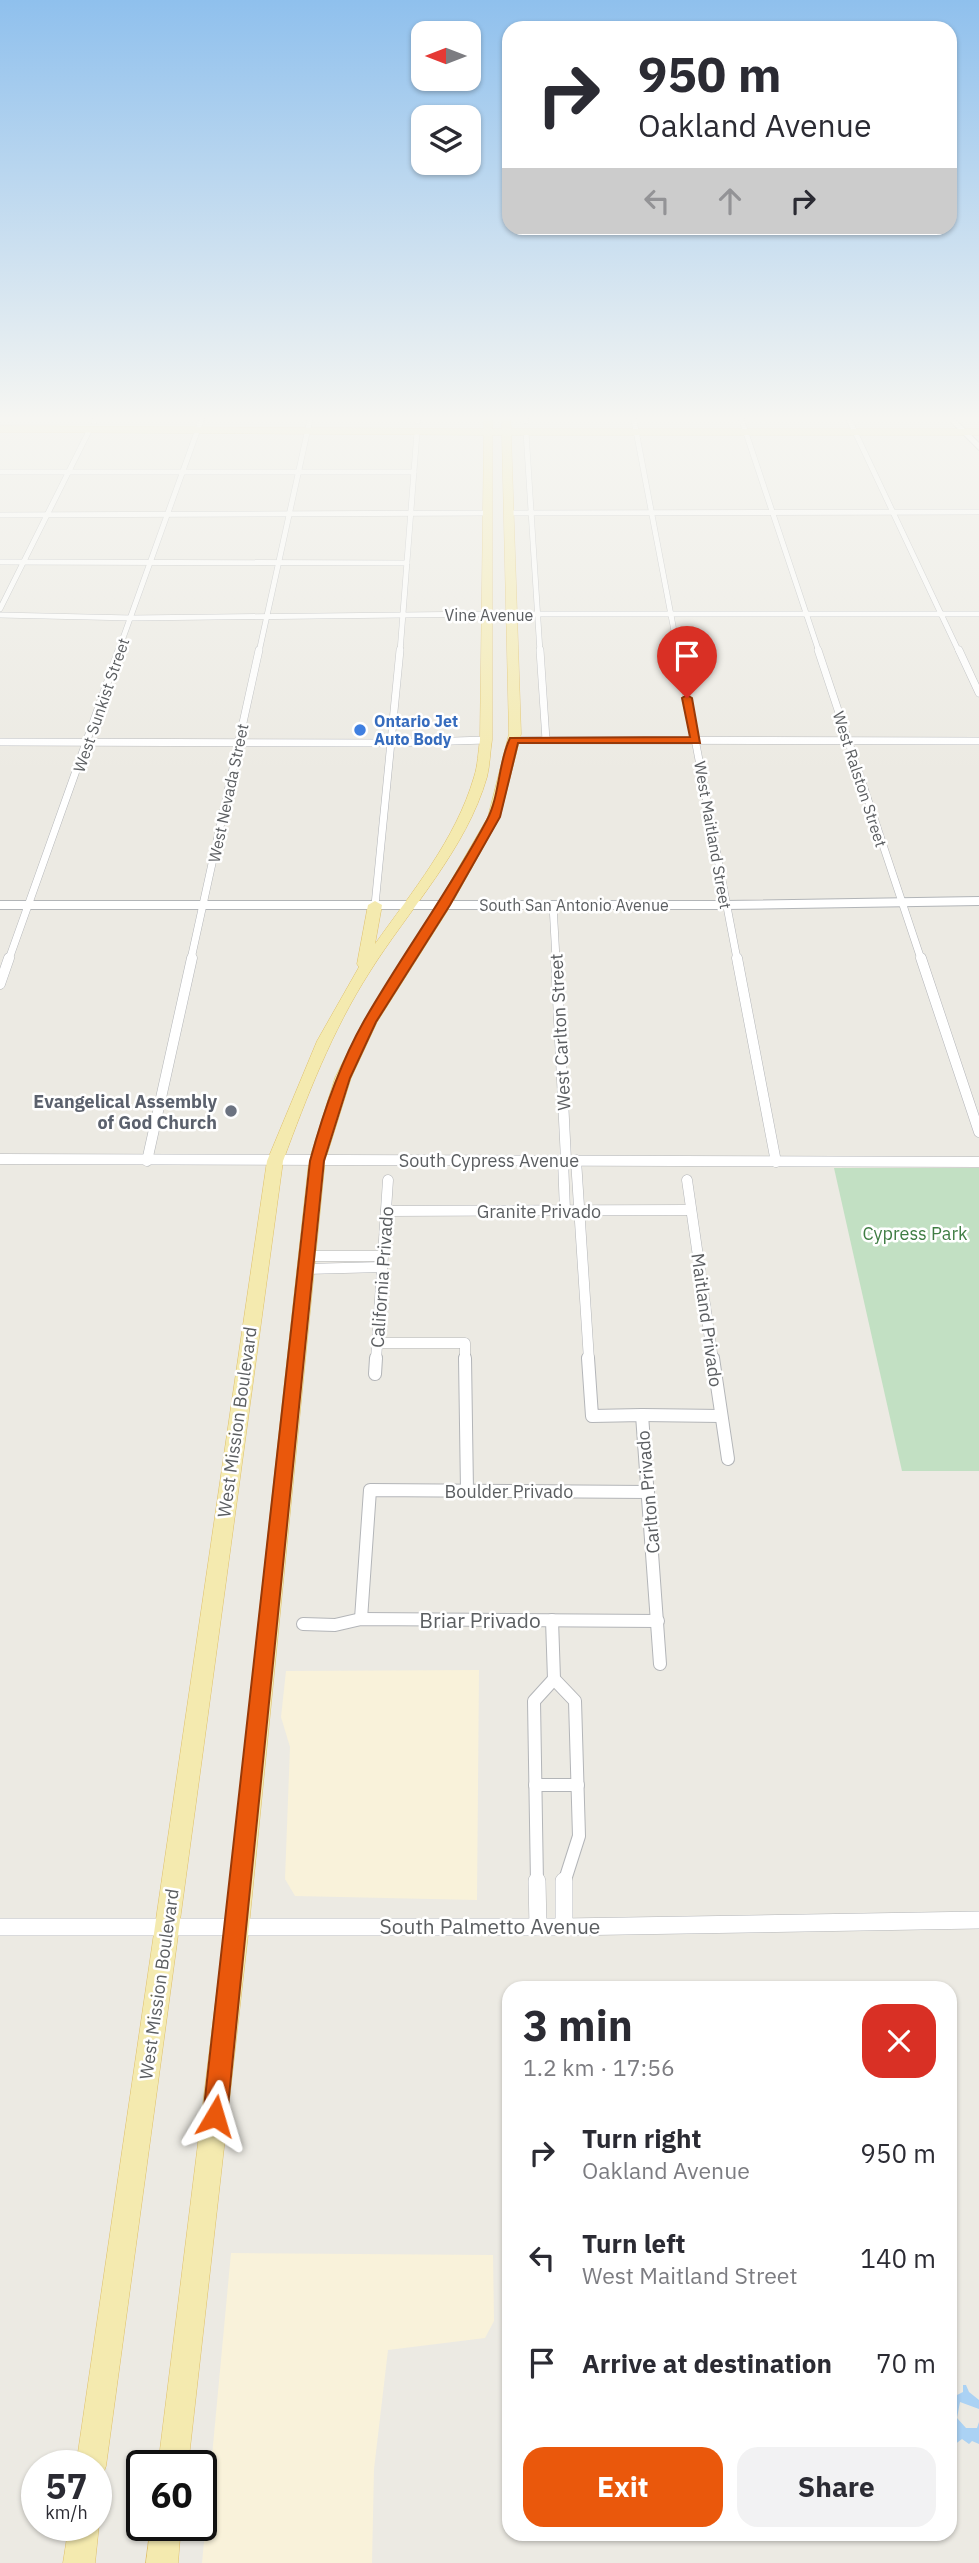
<!DOCTYPE html>
<meta charset="utf-8">
<style>
:root{--surface:#fff;--page:#f2f2f3;--text:#2b2b33;--muted:#7c7c81;--accent:#ea580c}
body{margin:0;font-family:"IBM Plex Sans",sans-serif;background:var(--page);color:var(--text);height:100vh;display:flex;flex-direction:column;font-size:26px;white-space:nowrap}
*{box-sizing:border-box;margin:0}
p{font-size:23px;color:var(--muted)}
.icon{flex:none;width:38px;height:38px;fill:none;stroke:currentColor;stroke-width:2;stroke-linecap:round;stroke-linejoin:round}
.map{position:relative;flex:1;overflow:hidden}
.panel{position:absolute;left:502px;top:1981px;width:455px;height:560px;display:flex;flex-direction:column;background:var(--surface);border-radius:21px;box-shadow:0 2px 5px #0004}
.panel>*{flex:none}
.top-card{position:absolute;left:502px;top:21px;width:455px;height:214px;border-radius:21px;box-shadow:0 2px 5px #0004;background:#fff;color:var(--text);overflow:hidden}
.needle{width:46px;rotate:270deg}
.fabs{position:absolute;left:411px;top:21px;display:grid;gap:14px}
.fabs a{display:grid;place-items:center;width:70px;height:70px;border-radius:14px;background:var(--surface);box-shadow:0 2px 5px #0004;font-size:35px}
.speed{position:absolute;left:21px;top:2450px;display:flex;gap:14px;font-size:35px;font-weight:700;text-align:center}
.speed>*{display:grid;place-content:center;width:91px;height:91px;border-radius:50%;background:var(--surface);box-shadow:0 2px 5px #0004;line-height:1}
.speed small{font-size:18px;font-weight:400}
.speed .limit{border:4px solid #111;border-radius:10px;background:#fff;color:#111}
.pin{position:absolute;display:grid;place-items:center;width:60px;height:60px;color:#fff;margin:-72px -30px;border-radius:50% 50% 50% 0;rotate:-45deg;box-shadow:0 0 7px #0007}
.pin .icon{rotate:45deg}
.me{position:absolute;width:77px;margin:-38px;rotate:7deg;stroke-linejoin:round;filter:drop-shadow(0 0 5px #0008)}
.turn{display:flex;align-items:center;gap:24px;height:147px;padding:0 21px;font-size:32px}
.turn .icon{width:91px;height:91px;stroke-width:2.5}
.turn b{display:block;font-size:49px;line-height:60px}
.lanes{display:flex;align-items:center;height:66px;padding:0 21px;background:#0003;justify-content:center;gap:35px;direction:ltr}
.lanes .off{opacity:.35}
.round{display:grid;place-items:center;flex:none;width:74px;height:74px;border-radius:21px;background:var(--page)}
.headline{display:flex;align-items:center;justify-content:space-between;height:119px;padding:0 21px}
h1{font-size:42px;font-weight:700;line-height:52px}
.primary-button{display:flex;gap:14px;margin-top:auto;padding:14px 21px}
.primary-button a{flex:1;height:80px;border-radius:21px;background:var(--accent);color:#fff;font-size:28px;font-weight:700;line-height:80px;text-align:center}
.primary-button a+a{background:var(--page);color:var(--text)}
ul{padding:0;list-style:none}
li{display:flex;align-items:center;gap:21px;height:105px;padding:0 21px}
li div{flex:1}
li b{display:block;font-size:26px}
li em{font-style:normal}
.map>svg:first-child{display:block}
.commercial{fill:#f9f2da}
.green{fill:#c2e0c3}
.water{fill:#abd2f4}
.lines{fill:none;stroke-linecap:round;stroke-linejoin:round}
.street-far4-casing{stroke:#b3b5b8;stroke-width:6}
.street-far3-casing{stroke:#b3b5b8;stroke-width:8}
.street-far2-casing{stroke:#b3b5b8;stroke-width:11}
.street-far1-casing{stroke:#b3b5b8;stroke-width:14}
.street-casing{stroke:#b3b5b8;stroke-width:18}
.secondary-casing{stroke:#b2b5b8;stroke-width:2}
.primary-casing{stroke:#dfc069;stroke-width:1}
.street-far4{stroke:#fff;stroke-width:5}
.street-far3{stroke:#fff;stroke-width:7}
.street-far2{stroke:#fff;stroke-width:10}
.street-far1{stroke:#fff;stroke-width:12}
.street{stroke:#fff;stroke-width:17}
.secondary{fill:#fff;fill-rule:evenodd}
.primary{fill:#f4eaaf;fill-rule:evenodd}
.route{fill:#ea580c;stroke:#983908;stroke-width:2}
.shop-dot{fill:#3f7fe0;stroke:#fff;stroke-width:2.5}
.worship-dot{fill:#6b7280;stroke:#fff;stroke-width:2.5}
.labels{text-anchor:middle;dominant-baseline:central;stroke-width:5;stroke-linejoin:round;paint-order:stroke}
.far-street-label{font-size:16px;fill:#5b5e61;stroke:#fff}
.far-shop-label{font-size:16px;font-weight:bold;fill:#366cbe;stroke:#fff;text-anchor:start}
.street-label{font-size:18px;fill:#5b5e61;stroke:#fff}
.worship-label{font-size:18px;font-weight:bold;fill:#5b616d;stroke:#fff;text-anchor:end}
.park-label{font-size:18px;fill:#3f7d43;stroke:#fff}
.near-street-label{font-size:21px;fill:#5b5e61;stroke:#fff}
</style>
<div class="map">
<svg width="979" height="2563" viewBox="0 0 979 2563">
<rect width="100%" height="100%" fill="#eceae3"/>
<g class="commercial">
<polygon points="479,1670 477,1900 295,1896 285,1879 290,1747 281,1717 286,1671"/>
<polygon points="231,2253 493,2255 494,2321 485,2338 388,2350 374,2469 372,2563 202,2563"/>
</g>
<polygon class="green" points="834,1168 979,1168 979,1471 902,1471"/>
<path class="water" d="M963,2385H966L969,2392L979,2400V2409L960,2402L957,2418L966,2428H977L979,2422V2444L972,2441L969,2444L962,2439L950,2448V2442L957,2435C949,2423 948,2410 955,2396L963,2392Z"/>
<g class="lines">
<g class="street-far4-casing">
<g id="street-far4">
<polyline points="418,415 418,421"/>
<polyline points="526,415 526,421"/>
<polyline points="633,415 678,652"/>
<polyline points="740,415 819,652"/>
<polyline points="847,415 959,652"/>
<polyline points="94,422 97,415"/>
<polyline points="526,432 540,652"/>
<polyline points="0,472 414,472"/>
<polyline points="509,513 979,512"/>
<polyline points="0,515 488,513"/>
<polyline points="0,562 407,563"/>
<polyline points="0,609 89,431"/>
<polyline points="0,615 132,618 488,614 979,614"/>
<polyline points="118,652 203,415"/>
<polyline points="259,652 311,415"/>
<polyline points="400,652 417,432"/>
</g>
</g>
<g class="street-far3-casing">
<g id="street-far3">
<polyline points="540,650 546,740"/>
<polyline points="678,650 737,959"/>
<polyline points="818,650 921,959"/>
<polyline points="959,650 979,693"/>
<polyline points="514,740 979,741"/>
<polyline points="0,742 391,743 486,740"/>
<polyline points="375,905 400,650"/>
<polyline points="553,905 556,959"/>
<polyline points="9,959 119,650"/>
<polyline points="191,959 259,650"/>
</g>
</g>
<g class="street-far2-casing">
<g id="street-far2">
<polyline points="556,958 566,1160"/>
<polyline points="737,958 776,1162"/>
<polyline points="921,958 979,1132"/>
<polyline points="0,984 9,958"/>
<polyline points="0,1159 979,1162"/>
<polyline points="563,1160 565,1211"/>
<polyline points="576,1160 589,1360"/>
<polyline points="147,1161 192,958"/>
<polyline points="687,1180 713,1360"/>
<polyline points="386,1211 691,1210"/>
<polyline points="307,1256 383,1256"/>
<polyline points="306,1269 382,1267"/>
<polyline points="377,1343 465,1343 465,1360"/>
<polyline points="376,1360 388,1180"/>
</g>
</g>
<g class="street-far1-casing">
<g id="street-far1">
<polyline points="465,1358 467,1491"/>
<polyline points="588,1358 592,1416 642,1415 660,1664"/>
<polyline points="713,1358 728,1459"/>
<polyline points="375,1374 376,1358"/>
<polyline points="642,1415 721,1416"/>
<polyline points="361,1619 370,1490 648,1492"/>
<polyline points="552,1620 554,1679 575,1701 579,1836 564,1883"/>
<polyline points="303,1624 335,1625 361,1619 658,1621"/>
<polyline points="535,1785 578,1785"/>
<polyline points="537,1883 534,1701 554,1679"/>
</g>
</g>
<g class="street-casing">
<g id="street">
<polyline points="537,1881 538,1927"/>
<polyline points="564,1881 564,1927"/>
<polyline points="0,1927 564,1927 979,1920"/>
</g>
</g>
<g class="secondary-casing">
<g id="secondary">
<polygon points="954,418 979,443 979,450 951,422"/>
<polygon points="979,897 979,905 725,909 0,909 0,901 725,901"/>
</g>
</g>
<g class="primary-casing">
<g id="primary">
<path d="M484,415H492V429H502V415H510L511,429H979V435H511L521,734L500,817L451,905L377,1022L351,1078L325,1161L249,1926L188,2466H158L225,1926L309,1161L335,1078L363,1022L437,905L488,817L509,734L502,435H492V740C490,752 490,765 487,777C466,850 409,909 369,973C332,1031 307,1096 283,1161L106,2466L102,2477L96,2479V2466H76L267,1161L317,1041L359,967L357,964L368,905L375,901L382,905L375,944C412,892 456,839 474,777C478,765 478,752 480,740L484,435L0,432V426L484,429Z"/>
<polygon points="96,2517 99,2525 95,2563 63,2563 69,2525 96,2525"/>
<polygon points="151,2525 181,2525 178,2563 146,2563"/>
</g>
</g>
<use href="#street-far4" class="street-far4"/>
<use href="#street-far3" class="street-far3"/>
<use href="#street-far2" class="street-far2"/>
<use href="#street-far1" class="street-far1"/>
<use href="#street" class="street"/>
<use href="#secondary" class="secondary"/>
<use href="#primary" class="primary"/>
</g>
<linearGradient id="sky" x2="0" y2="1"><stop stop-color="#8fc0ed"/><stop offset="0.54" stop-color="#f6f6f2"/><stop offset="1" stop-color="#f6f6f2" stop-opacity="0"/></linearGradient>
<rect width="979" height="774" fill="url(#sky)"/>
<path class="route" d="M687,695L692,698L700,743H518L500,817L450,905L376,1022L350,1078L324,1161L227,2116L223,2124L215,2128L206,2124L203,2116L310,1161C323,1113 339,1065 364,1021C403,953 450,890 487,820C500,795 498,763 510,738L690,737L682,698Z"/>
<circle class="shop-dot" cx="360" cy="730" r="7"/>
<circle class="worship-dot" cx="231" cy="1111" r="7"/>
<g class="labels">
<g class="far-street-label">
<text x="489" y="615">Vine Avenue</text>
<text transform="translate(101 705) rotate(-71)">West Sunkist Street</text>
<text transform="translate(860 779) rotate(72)">West Ralston Street</text>
<text transform="translate(228 793) rotate(-78)">West Nevada Street</text>
<text transform="translate(713 835) rotate(80)">West Maitland Street</text>
<text x="574" y="905">South San Antonio Avenue</text>
</g>
<g class="far-shop-label">
<text x="374" y="721">Ontario Jet<tspan x="374" dy="18">Auto Body</tspan></text>
</g>
<g class="street-label">
<text transform="translate(560 1032) rotate(-93)">West Carlton Street</text>
<text x="489" y="1160">South Cypress Avenue</text>
<text x="539" y="1211">Granite Privado</text>
<text transform="translate(382 1277) rotate(-86)">California Privado</text>
<text transform="translate(707 1320) rotate(82)">Maitland Privado</text>
<text transform="translate(237 1422) rotate(-82)">West Mission Boulevard</text>
<text x="509" y="1491">Boulder Privado</text>
<text transform="translate(648 1492) rotate(-95)">Carlton Privado</text>
<text transform="translate(159 1984) rotate(-82)">West Mission Boulevard</text>
</g>
<g class="worship-label">
<text x="217" y="1101">Evangelical Assembly<tspan x="217" dy="21">of God Church</tspan></text>
</g>
<g class="park-label">
<text x="915" y="1233">Cypress Park</text>
</g>
<g class="near-street-label">
<text x="480" y="1620">Briar Privado</text>
<text x="490" y="1926">South Palmetto Avenue</text>
</g>
</g>
</svg>
<div class="fabs">
<a><svg class="needle" viewBox="-14 -14 28 28"><path d="M0-13l5 13h-10z" fill="#e53935"/><path d="M0 13l5-13h-10z" fill="#7c7c81"/></svg></a>
<a><svg class="icon" aria-label="layers" viewBox="0 0 24 24"><path d="M12 4l9 5-9 5-9-5zM3 14l9 5 9-5"/></svg></a>
</div>
<div class="speed"><div>57<small>km/h</small></div><div class="limit">60</div></div>
<div class="pin" style="left:687px;top:698px;background:#d93025"><svg class="icon" aria-label="arrive" viewBox="0 0 24 24"><path d="M6 21V4h12l-3 4 3 4H6"/></svg></div>
<svg class="me" style="left:215px;top:2116px" viewBox="-20 -20 40 40"><path d="M0-17L14 15 0 8-14 15z" fill="#ea580c" stroke="#fff" stroke-width="4"/></svg>
<div class="top-card">
<div class="turn"><svg class="icon" aria-label="right" viewBox="0 0 24 24"><path d="M7 20v-9h11M14 6l5 5-5 5"/></svg><div><b>950 m</b>Oakland Avenue</div></div>
<div class="lanes"><svg class="icon off" aria-label="left" viewBox="0 0 24 24"><path d="M17 20v-9H6M10 6l-5 5 5 5"/></svg><svg class="icon off" aria-label="ahead" viewBox="0 0 24 24"><path d="M12 20V5M6 11l6-6 6 6"/></svg><svg class="icon" aria-label="right" viewBox="0 0 24 24"><path d="M7 20v-9h11M14 6l5 5-5 5"/></svg></div>
</div>
<section class="panel">
<div class="headline"><div><h1>3 min</h1><p>1.2 km · 17:56</p></div><a class="round" style="background:#d93025;color:#fff"><svg class="icon" aria-label="close" viewBox="0 0 24 24"><path d="M6 6l12 12M18 6L6 18"/></svg></a></div>
<ul>
<li><svg class="icon" aria-label="right" viewBox="0 0 24 24"><path d="M7 20v-9h11M14 6l5 5-5 5"/></svg><div><b>Turn right</b><p>Oakland Avenue</p></div><em>950 m</em></li>
<li><svg class="icon" aria-label="left" viewBox="0 0 24 24"><path d="M17 20v-9H6M10 6l-5 5 5 5"/></svg><div><b>Turn left</b><p>West Maitland Street</p></div><em>140 m</em></li>
<li><svg class="icon" aria-label="arrive" viewBox="0 0 24 24"><path d="M6 21V4h12l-3 4 3 4H6"/></svg><div><b>Arrive at destination</b></div><em>70 m</em></li>
</ul>
<div class="primary-button"><a>Exit</a><a>Share</a></div>
</section>
</div>
